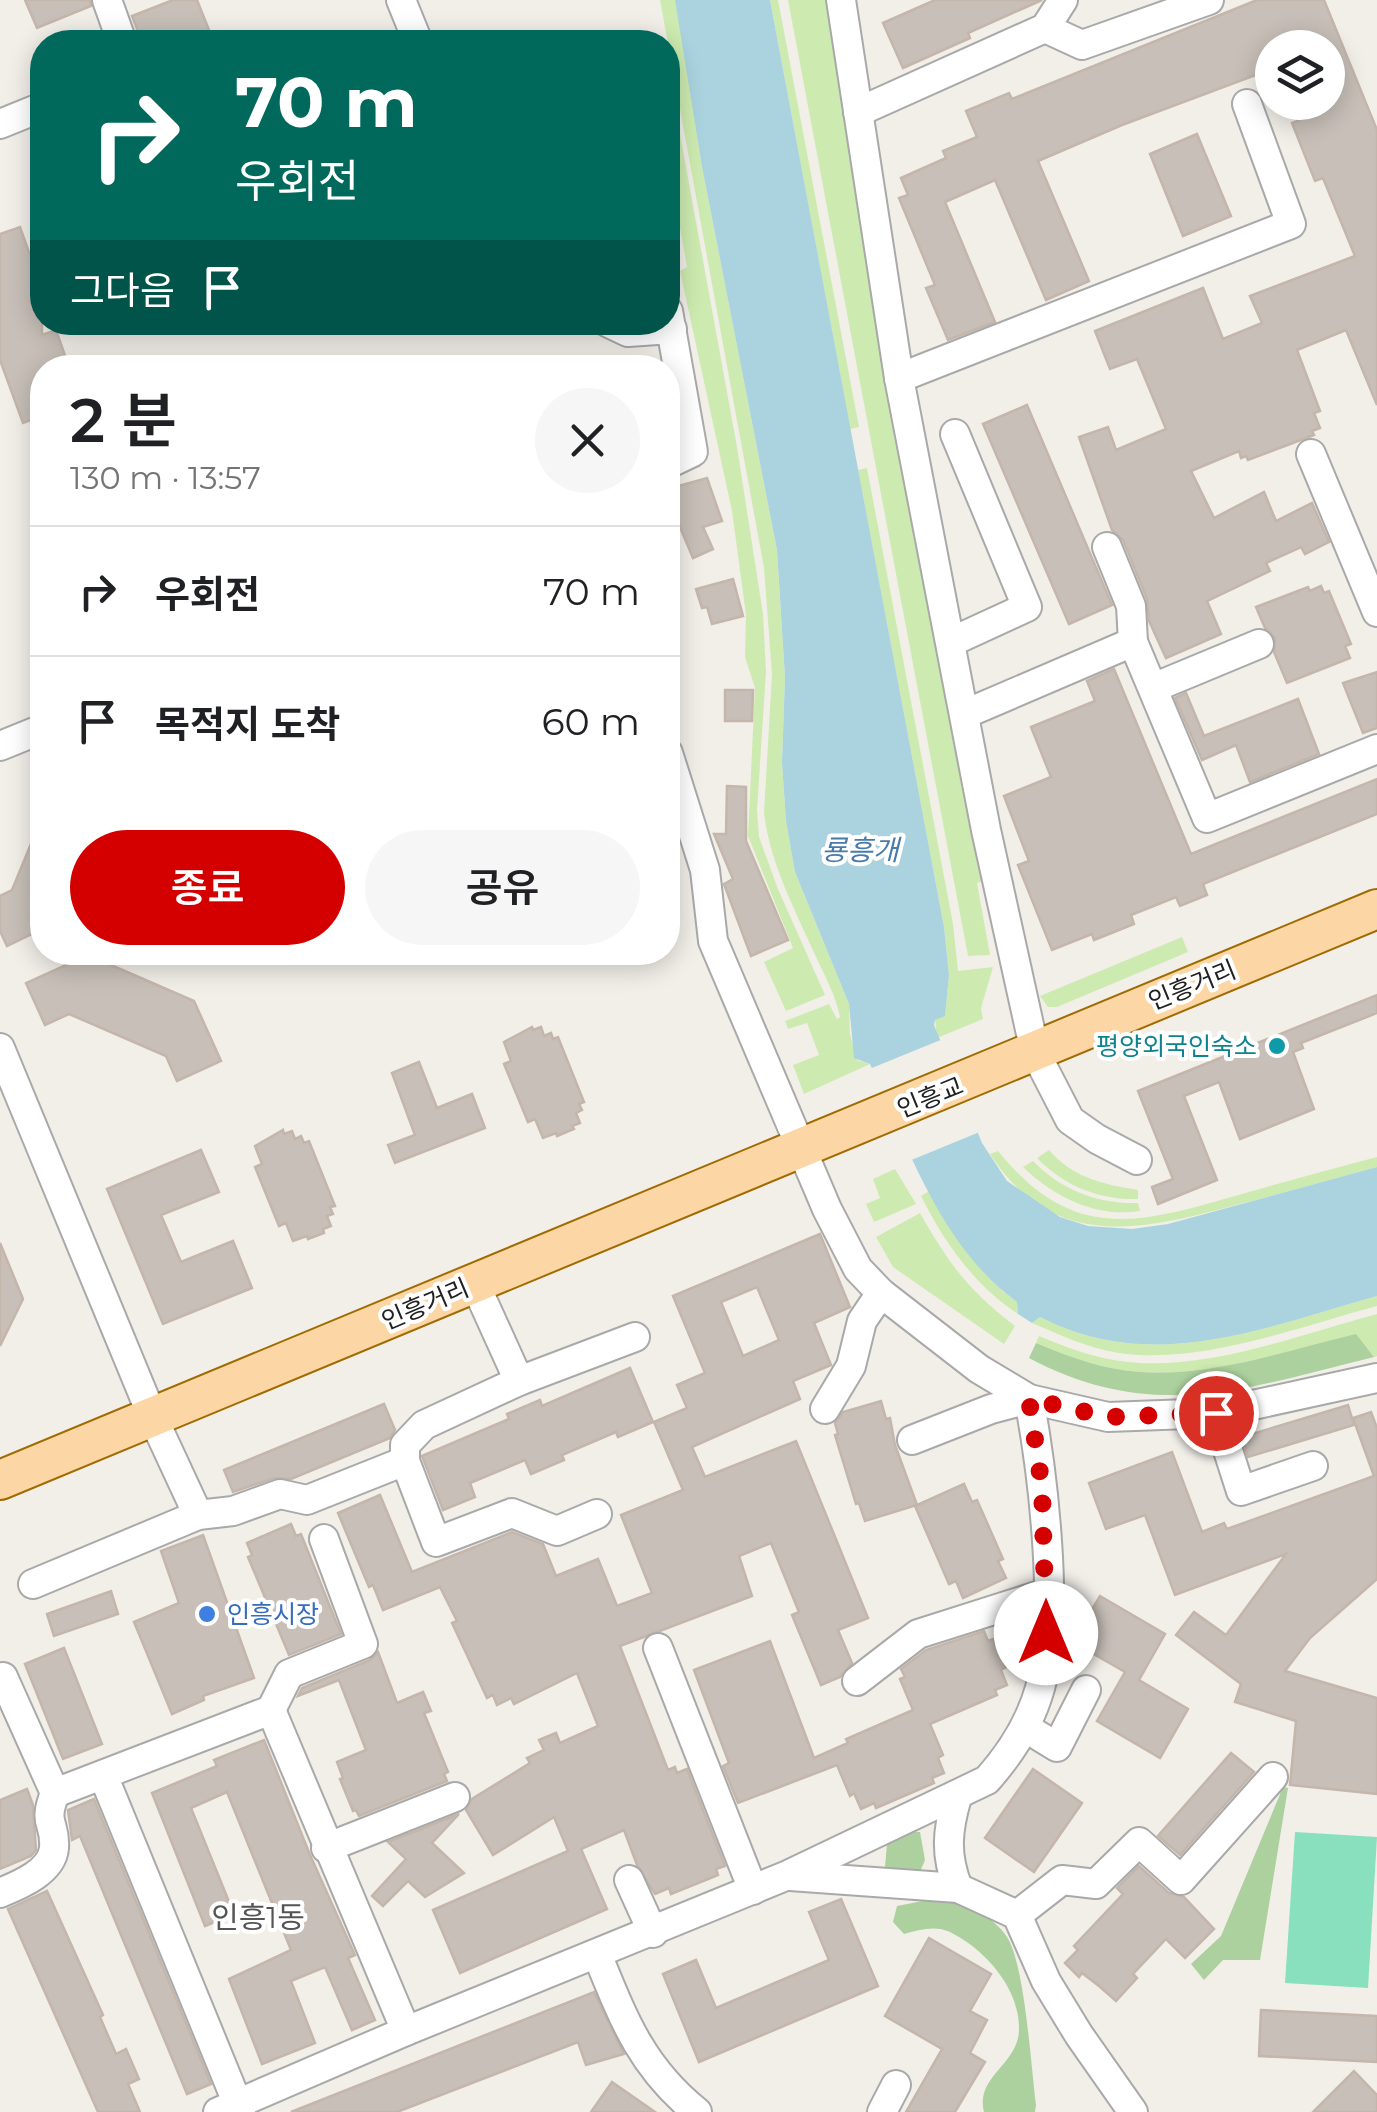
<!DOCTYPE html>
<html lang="ko">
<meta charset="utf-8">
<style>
:root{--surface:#fff;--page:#f6f6f6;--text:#202124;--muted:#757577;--line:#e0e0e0;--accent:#d40000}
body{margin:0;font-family:Montserrat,"Noto Sans KR",sans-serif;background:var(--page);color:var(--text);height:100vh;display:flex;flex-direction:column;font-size:38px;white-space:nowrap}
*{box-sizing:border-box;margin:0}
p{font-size:32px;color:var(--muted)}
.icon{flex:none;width:55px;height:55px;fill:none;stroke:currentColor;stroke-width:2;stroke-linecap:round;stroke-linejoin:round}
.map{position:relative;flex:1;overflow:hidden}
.sheet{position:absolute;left:30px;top:355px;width:650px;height:610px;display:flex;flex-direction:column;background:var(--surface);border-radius:40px;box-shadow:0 5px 25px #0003}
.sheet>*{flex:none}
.banner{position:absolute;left:30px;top:30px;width:650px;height:305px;border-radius:40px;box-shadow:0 5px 25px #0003;background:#00695c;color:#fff;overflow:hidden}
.controls{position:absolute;left:1255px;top:30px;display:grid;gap:20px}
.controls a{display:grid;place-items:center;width:90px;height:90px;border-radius:50%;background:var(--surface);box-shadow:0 5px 25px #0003;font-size:50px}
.pin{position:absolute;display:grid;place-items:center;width:85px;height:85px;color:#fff;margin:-42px;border:5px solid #fff;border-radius:50%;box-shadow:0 2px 10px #0007}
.me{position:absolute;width:110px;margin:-55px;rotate:0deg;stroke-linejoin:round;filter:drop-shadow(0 0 8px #0008)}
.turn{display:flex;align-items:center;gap:35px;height:210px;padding:0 40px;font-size:45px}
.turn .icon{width:130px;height:130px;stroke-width:2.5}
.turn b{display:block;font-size:70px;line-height:85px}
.then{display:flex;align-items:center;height:95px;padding:0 40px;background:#0003;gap:20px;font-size:38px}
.round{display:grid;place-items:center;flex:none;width:105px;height:105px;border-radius:52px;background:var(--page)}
.head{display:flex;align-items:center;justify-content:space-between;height:170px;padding:0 40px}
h1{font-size:60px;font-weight:600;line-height:75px}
.action{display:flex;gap:20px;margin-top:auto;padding:20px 40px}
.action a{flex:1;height:115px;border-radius:60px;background:var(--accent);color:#fff;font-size:40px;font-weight:600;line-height:115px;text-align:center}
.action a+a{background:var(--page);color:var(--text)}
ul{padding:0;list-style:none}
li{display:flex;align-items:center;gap:30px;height:130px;padding:0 40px;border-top:2px solid var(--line)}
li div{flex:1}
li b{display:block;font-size:38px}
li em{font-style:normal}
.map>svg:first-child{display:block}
.grass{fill:#cdebb0}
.forest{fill:#add19e}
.pitch{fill:#88e0be}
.water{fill:#aad3df}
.pier{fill:#f2efe9}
.building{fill:#c7bfb8;stroke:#c4b6ab;stroke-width:2.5;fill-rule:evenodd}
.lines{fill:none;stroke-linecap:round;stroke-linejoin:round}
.minor-casing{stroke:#a9a9a9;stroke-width:32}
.major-casing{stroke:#a06b00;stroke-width:42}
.minor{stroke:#fff;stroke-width:28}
.major{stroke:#fcd6a4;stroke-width:38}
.route{stroke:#d40000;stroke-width:18;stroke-dasharray:0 32.4}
.culture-dot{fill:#0f9aa8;stroke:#fff;stroke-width:4}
.shop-dot{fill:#3f7fe0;stroke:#fff;stroke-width:4}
.labels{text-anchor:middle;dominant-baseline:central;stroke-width:8;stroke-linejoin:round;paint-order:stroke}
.street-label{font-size:25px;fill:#222;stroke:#fff}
.culture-label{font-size:25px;fill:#0d838f;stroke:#fff;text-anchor:end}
.shop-label{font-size:25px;fill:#366cbe;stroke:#fff;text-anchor:start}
.water-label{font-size:28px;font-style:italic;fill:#4a7aab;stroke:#fff}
.quarter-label{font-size:30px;fill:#555;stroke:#fff}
</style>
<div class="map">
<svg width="1377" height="2112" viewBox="0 0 1377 2112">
<rect width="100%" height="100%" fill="#f2efe9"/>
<g class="grass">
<path d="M660,0H675L679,18L702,167L777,550L785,677L782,763L786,821L795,872L849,1004L850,1034L857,1060L870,1064L804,1094L793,1065L819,1055L807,1023L788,1029L785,1021L829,1004L837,1019L840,1017C836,997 826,978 817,959C796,912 770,864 764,813L772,674L764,568Z"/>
<polygon points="770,0 778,0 859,427 850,429"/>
<polygon points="788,0 825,0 878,309 873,310 983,881 977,883 990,955 968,956"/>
<polygon points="668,68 737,447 763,614 766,672 757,810 759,837 778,889 825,995 786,1011 764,962 793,948 748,836 755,688 745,657 746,615 732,511 680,271 687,267 668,161"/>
<polygon points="867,468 953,924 958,971 993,967 981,1008 983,1019 937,1038 935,1020 945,1015 949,975 944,927 858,470"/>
<polygon points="1182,937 1188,952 1057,1007 1048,1007 1040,996"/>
<path d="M1049,1150C1073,1178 1103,1184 1138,1190V1199C1099,1200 1064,1186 1037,1158Z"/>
<path d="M998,1151C1074,1245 1140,1223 1242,1194C1287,1181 1332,1169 1377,1157V1167C1330,1180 1283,1193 1236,1205C1140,1231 1053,1251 990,1154Z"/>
<path d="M1033,1161C1061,1190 1098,1204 1138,1203L1140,1211C1096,1218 1054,1197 1023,1167Z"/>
<polygon points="895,1169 916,1204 874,1222 866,1204 880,1198 873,1179"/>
<path d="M929,1191L1002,1291L1017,1302L1018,1314C974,1285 944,1242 921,1196Z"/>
<path d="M920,1213C949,1264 968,1290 1015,1326L1004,1344L893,1267L876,1237Z"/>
<path d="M1377,1296V1306C1298,1327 1201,1365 1119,1353C1088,1348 1060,1335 1032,1323L1040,1317C1153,1375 1263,1328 1377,1296Z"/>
<path d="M1377,1314V1356L1374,1357L1356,1335C1287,1350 1212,1377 1141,1372C1104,1370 1070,1357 1036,1343L1039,1336C1065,1347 1092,1357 1120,1361C1203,1373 1298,1335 1377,1314Z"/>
</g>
<g class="forest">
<path d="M1356,1334L1374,1357C1248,1388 1153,1424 1029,1358L1036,1343C1070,1357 1104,1370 1141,1372C1212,1377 1287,1350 1356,1334Z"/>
<polygon points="1283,1787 1288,1788 1260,1960 1223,1960 1204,1980 1191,1964 1221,1936"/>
<polygon points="903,1831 920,1832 925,1860 919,1874 904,1880 885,1867 887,1843"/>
<path d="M943,1897C966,1906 993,1915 1007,1937C1025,1965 1031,2067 1036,2105L1035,2112H984C975,2076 1018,2065 1019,2030C1020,1989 986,1950 950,1932C935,1925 919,1930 904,1934L893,1922L897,1906Z"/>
</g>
<polygon class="pitch" points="1295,1832 1377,1837 1368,1988 1285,1983"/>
<path class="water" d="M675,0H770L944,927L949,975L945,1016L935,1020L934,1025L982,1143L1007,1181L1060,1217L1088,1226L1132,1229L1168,1224L1377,1167V1296C1263,1328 1153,1375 1040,1317L1032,1323L1018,1314L1017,1302C940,1246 908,1147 870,1064L854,1058L849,1004L795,872L786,821L782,763L785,677L777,550L702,167Z"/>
<polygon class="pier" points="943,1039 982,1131 909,1161 867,1070"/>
<g class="building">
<polygon points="25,0 90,0 91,6 37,28"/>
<polygon points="173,0 197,0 211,35 191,42 142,42 132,16"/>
<polygon points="935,0 1042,0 968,33 970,38 903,68 883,23"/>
<polygon points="1257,0 1324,0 1377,130 1377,405 1346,330 1297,350 1320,411 1314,413 1320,428 1312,431 1314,435 1248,460 1246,456 1241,458 1239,451 1191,471 1214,518 1264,492 1276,521 1312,503 1329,542 1305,554 1301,547 1266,563 1270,571 1207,601 1221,634 1166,658 1149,621 1147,599 1123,540 1112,530 1079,437 1108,427 1116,450 1166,429 1137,359 1110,369 1095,331 1203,288 1223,339 1262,323 1250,296 1355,256 1323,178 1315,181 1292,123 1300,120 1293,102 1328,102 1328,48 1272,48 1272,69 1122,125 1038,161 1089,281 1046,300 995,180 945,202 995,322 948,340 926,288 935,285 899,198 908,195 901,178 946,158 943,151 977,137 966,111 1009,93 1012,99"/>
<polygon points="1197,134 1231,216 1183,236 1150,154"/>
<polygon points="20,227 42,289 42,335 56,330 68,364 42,368 42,416 23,423 0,360 0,234"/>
<polygon points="1027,405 1112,605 1069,624 983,424"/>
<polygon points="707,478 722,521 703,527 713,549 693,558 677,520 668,524 668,489"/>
<polygon points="733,579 743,616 712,624 707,607 702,608 696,589"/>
<polygon points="1321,586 1324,593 1329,591 1351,644 1345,646 1350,658 1287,683 1274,652 1275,638 1265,628 1256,607 1308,587 1310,591"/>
<polygon points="1114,669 1191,854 1377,779 1377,814 1203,884 1207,895 1180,906 1176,897 1131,915 1134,924 1094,940 1092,934 1052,950 1018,865 1029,861 1004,796 1051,777 1031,727 1095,701 1087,681"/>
<polygon points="1377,672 1377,728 1363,733 1343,683"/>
<polygon points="725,690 753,690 752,721 725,721"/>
<polygon points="1186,693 1204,736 1298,699 1319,754 1250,782 1236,745 1202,760 1175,698"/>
<polygon points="727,786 746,787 746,841 788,940 751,956 724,884 733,879 714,834 726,834"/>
<polygon points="42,817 42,929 7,946 0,931 0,896 12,890"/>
<polygon points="88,955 194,1001 221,1061 177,1081 166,1056 69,1014 45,1025 26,983"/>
<polygon points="1377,995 1377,1013 1301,1043 1303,1048 1293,1052 1314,1109 1240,1139 1219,1082 1184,1096 1217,1180 1158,1204 1152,1187 1173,1179 1138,1091"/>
<polygon points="532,1027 533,1030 541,1027 544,1036 551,1033 553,1039 558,1037 584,1102 579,1104 582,1110 576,1113 580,1123 572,1126 574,1129 557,1136 556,1133 543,1138 535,1119 528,1122 504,1064 511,1061 504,1042"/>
<polygon points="419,1062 437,1108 472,1094 485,1128 395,1163 388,1145 415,1135 392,1073"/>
<polygon points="283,1130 284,1134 292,1131 295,1139 301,1136 304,1143 309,1141 335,1206 330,1207 333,1214 327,1216 331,1226 323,1229 324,1233 308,1239 307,1236 293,1241 286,1223 279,1226 255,1167 262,1164 255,1146"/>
<polygon points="201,1150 219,1192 161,1215 181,1262 233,1241 252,1288 163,1324 107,1189"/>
<path d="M820,1234L850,1307L814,1323L831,1365L793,1381L800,1399L692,1447L705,1477L796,1441L868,1618L838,1630L852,1663L840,1677L821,1685L792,1615L799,1612L771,1543L739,1556L752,1596L620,1646L668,1770L675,1767L677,1773L687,1769L725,1866L716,1869L718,1875L671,1894L669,1888L655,1894L637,1865L624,1830L581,1849L607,1909L460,1973L433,1910L568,1851L554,1817L493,1855L466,1810L472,1799L530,1763L527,1758L544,1750L539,1740L556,1733L560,1743L598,1726L577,1673L514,1704L511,1698L497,1705L493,1695L487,1698L452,1623L457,1621L440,1587L383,1610L373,1585L369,1587L338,1513L380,1495L412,1572L512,1532L543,1544L556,1576L598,1559L617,1606L652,1593L621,1515L683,1490L654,1422L687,1408L677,1385L705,1373L673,1296ZM757,1287L779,1340L743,1356L721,1302Z"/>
<polygon points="0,1243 23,1299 0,1346"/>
<polygon points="630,1368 653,1422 618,1437 616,1432 562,1455 564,1460 531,1474 525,1460 470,1483 475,1497 443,1510 422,1456 509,1419 507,1414 540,1400 542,1406"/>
<polygon points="881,1401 886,1419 890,1418 895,1445 917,1505 865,1521 859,1503 856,1504 835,1435 838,1434 835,1423 843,1412"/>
<polygon points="384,1404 395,1430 390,1438 291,1479 274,1478 233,1492 224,1470"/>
<polygon points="1348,1405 1354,1425 1248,1457 1242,1437"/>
<polygon points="1371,1412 1377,1428 1377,1579 1310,1638 1285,1671 1377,1698 1377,1794 1290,1785 1296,1721 1235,1702 1241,1684 1176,1635 1194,1612 1226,1635 1286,1554 1175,1595 1145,1515 1106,1529 1089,1483 1172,1452 1202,1532 1224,1523 1227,1529 1374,1476 1353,1418"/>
<polygon points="964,1484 972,1502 977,1500 1003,1559 998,1561 1006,1578 963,1598 956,1581 949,1584 915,1506"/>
<polygon points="291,1524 296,1536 301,1534 341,1634 289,1655 248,1557 252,1555 247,1543"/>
<polygon points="203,1535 254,1678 203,1696 204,1700 172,1714 134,1622 179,1603 161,1551"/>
<polygon points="111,1591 118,1614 54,1636 47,1614"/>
<polygon points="1100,1596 1165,1634 1139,1680 1188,1709 1160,1758 1097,1721 1125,1672 1073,1642"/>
<polygon points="984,1631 988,1641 993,1639 1006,1667 1001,1670 1007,1685 995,1690 997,1695 930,1724 943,1755 938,1758 944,1773 932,1778 934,1783 876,1808 874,1803 861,1809 854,1793 850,1796 837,1765 738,1803 723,1766 729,1763 694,1670 770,1641 814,1758 848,1743 846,1739 913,1710 900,1679 905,1677 901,1669 926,1650"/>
<polygon points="64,1648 102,1744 63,1759 25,1664"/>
<polygon points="378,1652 397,1703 423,1692 431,1711 424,1713 448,1772 444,1774 447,1781 359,1816 356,1810 353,1811 340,1779 343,1778 337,1762 366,1750 339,1680 298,1696 302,1688 370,1660"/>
<polygon points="264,1740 310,1855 355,1955 348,1958 375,2020 352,2030 325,1967 291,1981 315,2043 262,2064 229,1979 291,1950 227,1792 191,1808 234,1914 205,1926 152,1793 217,1766 214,1760"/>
<polygon points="1231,1753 1254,1772 1180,1855 1158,1836"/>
<polygon points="1033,1769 1082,1803 1034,1872 985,1838"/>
<polygon points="27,1789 33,1805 36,1850 31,1856 0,1869 0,1800"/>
<polygon points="94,1799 211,2084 187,2094 80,1836 72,1840 68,1810"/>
<polygon points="459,1814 432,1843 464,1873 425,1897 408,1881 383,1906 372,1896 406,1859 388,1842"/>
<polygon points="1139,1866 1169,1893 1184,1897 1214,1929 1185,1958 1166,1939 1133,1974 1137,1978 1116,2001 1099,1986 1082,1973 1079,1977 1065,1963 1078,1950 1074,1946 1123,1894 1117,1888"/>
<polygon points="47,1891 103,2015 100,2017 116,2054 126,2049 139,2079 128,2084 140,2112 98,2112 8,1909"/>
<polygon points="841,1899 878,1986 699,2062 663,1974 696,1960 716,2008 829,1960 809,1912"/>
<polygon points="929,1938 991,1974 970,2011 987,2020 970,2053 985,2062 955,2112 906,2112 942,2049 885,2016"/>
<polygon points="594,1992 624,2054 586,2065 578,2042 397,2112 291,2112"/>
<polygon points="1261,2010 1377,2016 1377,2062 1259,2056"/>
<polygon points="1354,2071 1377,2095 1377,2112 1313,2112"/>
<polygon points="612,2082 655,2112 591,2112"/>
</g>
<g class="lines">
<g class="minor-casing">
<g id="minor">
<polyline points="107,0 122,42"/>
<polyline points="401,0 418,42"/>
<polyline points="841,0 899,378 986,830 1035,1052 1070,1120 1097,1139 1137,1160"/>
<polyline points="1045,28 1082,45 1209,0"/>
<polyline points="858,112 1045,28 1063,0"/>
<polyline points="0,124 42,107"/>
<polyline points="668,311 693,452 668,464"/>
<polyline points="607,322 628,332 672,329"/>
<polyline points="899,378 1291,224 1247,104"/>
<polyline points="1311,454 1377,612"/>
<polyline points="1107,547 1131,606 1133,642"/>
<polyline points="951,642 1027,607 955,434"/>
<polyline points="1153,688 1259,644"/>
<polyline points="965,714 1133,642 1207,818 1377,749"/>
<polyline points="0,746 42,729"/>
<polyline points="668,753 705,870 713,941 827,1209 858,1269 881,1293 979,1369 1029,1399 1108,1417 1216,1413 1377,1378"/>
<polyline points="0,1048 153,1418 198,1515"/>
<polyline points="475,1284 519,1381"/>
<polyline points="825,1409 851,1366 862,1321 881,1293"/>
<polyline points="1216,1413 1241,1491 1313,1466"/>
<polyline points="405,1461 405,1445 424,1425 519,1381 635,1337"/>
<polyline points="33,1584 198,1515 233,1511 280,1494 307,1500 405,1461 436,1542 512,1513 557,1531 597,1514"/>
<polyline points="658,1648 753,1890"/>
<polyline points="857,1681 918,1634 1047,1593"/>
<polyline points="271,1710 406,2031"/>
<polyline points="1026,1728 1057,1747 1086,1690"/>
<polyline points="103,1775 241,2112"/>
<polyline points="55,1793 271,1710 289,1674 363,1644 324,1539"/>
<path d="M957,1797C947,1831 945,1855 958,1888"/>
<polyline points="326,1848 455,1797"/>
<polyline points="790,1876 958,1888 1017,1915 1046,1981 1079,2035 1133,2112"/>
<polyline points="629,1880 653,1933"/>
<path d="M0,1893C19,1885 52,1872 54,1848C56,1821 42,1826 55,1793L3,1677"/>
<polyline points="1017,1915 1062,1880 1096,1884 1139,1842 1181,1880 1273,1777"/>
<path d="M597,1954C623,2018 641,2067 697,2112"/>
<path d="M218,2112L406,2031L788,1875L987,1780C1011,1753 1030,1724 1040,1688C1060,1616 1043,1474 1029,1399L991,1409L912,1440"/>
<polyline points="882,2112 896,2085"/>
</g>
</g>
<g class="major-casing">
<polyline id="major" points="0,1480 1377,909"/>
</g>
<use href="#minor" class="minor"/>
<use href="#major" class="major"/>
</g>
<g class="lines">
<polyline class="route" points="1046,1633 1042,1487 1029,1399 1108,1417 1216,1413"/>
</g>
<circle class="culture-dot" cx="1277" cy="1046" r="10"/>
<circle class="shop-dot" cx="207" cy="1614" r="10"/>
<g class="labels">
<g class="street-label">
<text transform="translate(1192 985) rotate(-22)">인흥거리</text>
<text transform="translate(930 1097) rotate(-22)">인흥교</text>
<text transform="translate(425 1304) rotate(-23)">인흥거리</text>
</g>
<g class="culture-label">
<text x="1257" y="1046">평양외국인숙소</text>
</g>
<g class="shop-label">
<text x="227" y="1614">인흥시장</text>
</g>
<g class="water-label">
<text x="860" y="850">룡흥개</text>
</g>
<g class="quarter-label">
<text x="258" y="1917">인흥1동</text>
</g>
</g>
</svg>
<div class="controls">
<a><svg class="icon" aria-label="layers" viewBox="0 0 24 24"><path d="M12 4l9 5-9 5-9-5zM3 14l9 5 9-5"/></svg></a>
</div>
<div class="pin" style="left:1216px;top:1413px;background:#d93025"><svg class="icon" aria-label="arrive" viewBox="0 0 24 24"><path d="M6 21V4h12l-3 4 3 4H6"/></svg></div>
<svg class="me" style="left:1046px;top:1633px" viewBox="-20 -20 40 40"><circle r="19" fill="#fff"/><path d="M0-13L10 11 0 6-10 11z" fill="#d40000"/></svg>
<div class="banner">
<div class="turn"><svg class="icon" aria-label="right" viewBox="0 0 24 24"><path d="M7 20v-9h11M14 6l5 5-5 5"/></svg><div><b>70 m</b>우회전</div></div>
<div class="then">그다음<svg class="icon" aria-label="arrive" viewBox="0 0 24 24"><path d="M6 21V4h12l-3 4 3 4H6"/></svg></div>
</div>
<section class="sheet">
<div class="head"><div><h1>2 분</h1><p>130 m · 13:57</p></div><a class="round"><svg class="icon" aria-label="close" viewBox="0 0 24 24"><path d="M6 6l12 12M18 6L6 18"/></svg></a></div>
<ul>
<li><svg class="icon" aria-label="right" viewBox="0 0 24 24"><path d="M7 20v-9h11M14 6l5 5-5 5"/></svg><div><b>우회전</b></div><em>70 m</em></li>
<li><svg class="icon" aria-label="arrive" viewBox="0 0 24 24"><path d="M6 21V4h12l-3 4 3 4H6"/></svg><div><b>목적지 도착</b></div><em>60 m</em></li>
</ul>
<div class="action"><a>종료</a><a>공유</a></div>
</section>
</div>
